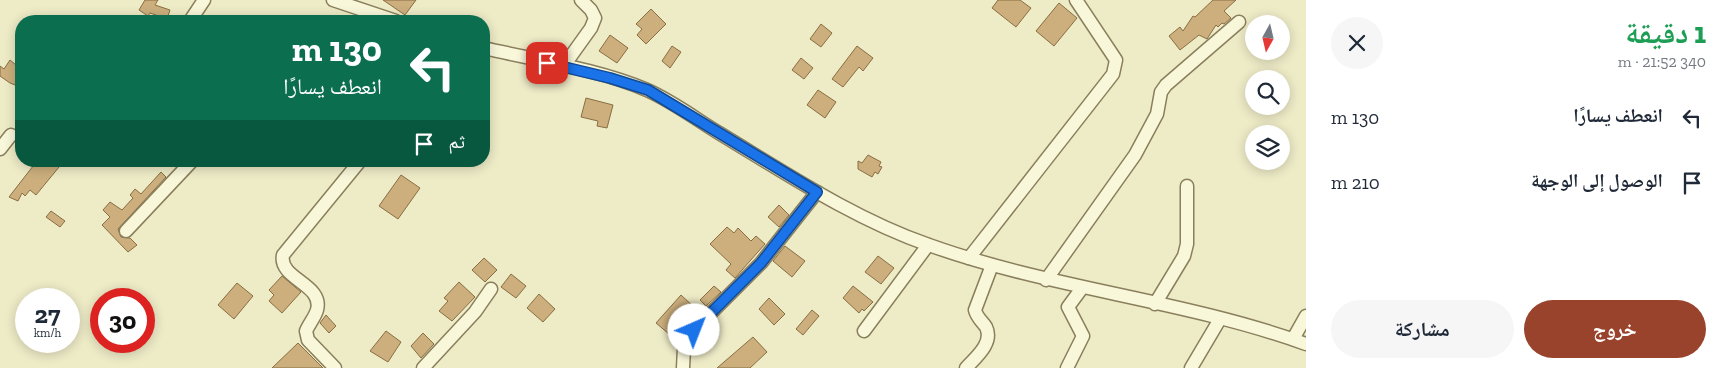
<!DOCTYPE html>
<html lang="ar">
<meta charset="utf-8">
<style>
:root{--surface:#fff;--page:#f6f6f7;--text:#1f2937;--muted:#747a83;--accent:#99432c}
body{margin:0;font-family:"Zilla Slab","Noto Naskh Arabic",serif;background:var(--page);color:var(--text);direction:rtl;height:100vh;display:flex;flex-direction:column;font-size:19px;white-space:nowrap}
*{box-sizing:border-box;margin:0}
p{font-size:16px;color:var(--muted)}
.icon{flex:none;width:28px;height:28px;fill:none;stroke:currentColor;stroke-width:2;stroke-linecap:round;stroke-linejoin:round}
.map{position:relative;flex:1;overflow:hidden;direction:ltr}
.drawer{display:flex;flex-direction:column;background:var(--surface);width:425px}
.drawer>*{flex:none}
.top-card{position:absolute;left:15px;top:15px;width:475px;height:152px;border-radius:20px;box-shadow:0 2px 12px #0003;direction:rtl;background:#0b6e4f;color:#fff;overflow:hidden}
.needle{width:32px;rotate:188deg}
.tools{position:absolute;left:1245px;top:15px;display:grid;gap:10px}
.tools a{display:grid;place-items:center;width:45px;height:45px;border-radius:50%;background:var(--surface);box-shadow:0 2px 12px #0003;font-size:25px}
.speed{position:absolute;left:15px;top:288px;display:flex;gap:10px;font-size:25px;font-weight:700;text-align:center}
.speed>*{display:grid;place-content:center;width:65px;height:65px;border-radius:50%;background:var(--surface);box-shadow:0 2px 12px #0003;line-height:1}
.speed small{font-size:12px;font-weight:400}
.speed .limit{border:8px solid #d22;background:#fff;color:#111}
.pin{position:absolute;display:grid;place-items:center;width:42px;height:42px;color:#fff;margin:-21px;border-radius:10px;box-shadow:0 2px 8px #0006}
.me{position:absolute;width:55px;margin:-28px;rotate:44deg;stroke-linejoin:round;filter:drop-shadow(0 0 4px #0008)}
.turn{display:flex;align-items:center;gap:18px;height:105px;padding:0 25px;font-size:22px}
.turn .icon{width:65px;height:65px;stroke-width:2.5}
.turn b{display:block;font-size:35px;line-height:42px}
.then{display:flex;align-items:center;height:48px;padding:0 25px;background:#0003;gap:10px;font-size:19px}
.round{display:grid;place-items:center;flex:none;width:52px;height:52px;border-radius:26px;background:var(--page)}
.head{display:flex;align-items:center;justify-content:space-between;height:85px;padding:0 25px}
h1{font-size:30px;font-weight:800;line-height:38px;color:#1e9e55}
.action{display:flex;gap:10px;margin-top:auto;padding:10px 25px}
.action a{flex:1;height:58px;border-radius:30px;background:var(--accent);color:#fff;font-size:20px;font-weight:800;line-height:58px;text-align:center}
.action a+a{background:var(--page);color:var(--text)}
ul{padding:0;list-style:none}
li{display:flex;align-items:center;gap:15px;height:65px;padding:0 25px}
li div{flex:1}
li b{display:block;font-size:19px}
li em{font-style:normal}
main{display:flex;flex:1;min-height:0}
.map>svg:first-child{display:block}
.building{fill:#ccaf7d;stroke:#896e42}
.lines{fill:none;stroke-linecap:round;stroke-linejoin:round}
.minor-casing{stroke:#8a7f5c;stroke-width:15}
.minor{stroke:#f9f7da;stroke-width:12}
.route-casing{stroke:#114b97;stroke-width:12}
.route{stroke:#1a73e8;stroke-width:9}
</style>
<main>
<section class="drawer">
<div class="head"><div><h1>1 دقيقة</h1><p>340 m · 21:52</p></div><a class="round"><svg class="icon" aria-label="close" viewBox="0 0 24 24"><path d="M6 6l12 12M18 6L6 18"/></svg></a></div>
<ul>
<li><svg class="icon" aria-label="left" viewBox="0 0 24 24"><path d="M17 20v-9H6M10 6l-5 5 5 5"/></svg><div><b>انعطف يسارًا</b></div><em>130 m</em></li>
<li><svg class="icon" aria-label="arrive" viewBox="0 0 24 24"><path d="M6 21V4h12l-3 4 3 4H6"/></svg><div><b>الوصول إلى الوجهة</b></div><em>210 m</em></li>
</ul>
<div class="action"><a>خروج</a><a>مشاركة</a></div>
</section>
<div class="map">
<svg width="1306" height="368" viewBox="0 0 1306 368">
<rect width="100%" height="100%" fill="#eeebc7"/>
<g class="building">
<polygon points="145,0 158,0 155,5 170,10 167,19 150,13 148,16 139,10"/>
<polygon points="383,0 416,0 405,15"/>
<polygon points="998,0 1020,0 1031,8 1016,27 992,8"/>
<polygon points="1213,0 1236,0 1224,11 1231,18 1224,24 1222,23 1218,27 1216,25 1207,39 1199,35 1180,50 1169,36 1180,27 1183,31 1193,16 1195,17"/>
<polygon points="1059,3 1077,18 1054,46 1036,31"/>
<polygon points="651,9 666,24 646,44 637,35 642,29 636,24"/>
<polygon points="821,24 832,33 821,47 810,39"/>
<polygon points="610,35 628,48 617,63 599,51"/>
<polygon points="672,46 681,52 670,68 662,61"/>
<polygon points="857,46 873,58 863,71 859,67 843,87 832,79"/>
<polygon points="21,56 21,76 15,85 10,83 0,76 0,66 4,69 10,60 16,65"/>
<polygon points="801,58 813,68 804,79 792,70"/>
<polygon points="818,90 836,102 825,118 807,105"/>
<polygon points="586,98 613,105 607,128 597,126 598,121 581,117"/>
<polygon points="868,155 881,162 879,166 882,167 878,174 875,172 872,177 858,169 858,161 862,163"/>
<polygon points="37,161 64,161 36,195 30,190 25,196 22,193 18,201 9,197"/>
<polygon points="161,172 166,177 118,229 121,237 130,238 137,245 128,252 102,225 110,217 103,210 110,202 122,210 133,198 130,195 135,189 141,194"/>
<polygon points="401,175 420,188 398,219 379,206"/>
<polygon points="779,205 789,215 779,227 768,217"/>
<polygon points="51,211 65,221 60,227 46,217"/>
<polygon points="727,227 734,233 738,228 751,241 756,236 765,244 735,278 726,270 731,264 710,244"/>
<polygon points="785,246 805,261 792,277 773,261"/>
<polygon points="878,256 894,268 881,284 865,272"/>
<polygon points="484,258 497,270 485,282 472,270"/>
<polygon points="511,274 526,286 516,298 501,287"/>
<polygon points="282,276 301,292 282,313 269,301 274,295 269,290"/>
<polygon points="459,282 475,297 452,321 439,311 448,301 444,298"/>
<polygon points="237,283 253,296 234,319 218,305"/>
<polygon points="714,286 721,292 706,306 700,300"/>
<polygon points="853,286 873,302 864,311 862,309 859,313 843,298"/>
<polygon points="539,294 555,309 543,322 527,308"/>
<polygon points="681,295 695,308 669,334 656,323"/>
<polygon points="769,298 785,314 774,325 759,309"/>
<polygon points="812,310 819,316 803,335 796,329"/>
<polygon points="326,315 336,326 329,333 320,323"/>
<polygon points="386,331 401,342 388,362 370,351"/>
<polygon points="423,333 434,344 421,358 411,346"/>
<polygon points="753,337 767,352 750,368 717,368"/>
<polygon points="298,343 323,368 272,368"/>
</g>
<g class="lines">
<g class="minor-casing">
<g id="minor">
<polyline points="333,0 396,21"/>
<polyline points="190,21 204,0"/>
<path d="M484,48C535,60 598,69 647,90C672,101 696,119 719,133C787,174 854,219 929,245C1052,289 1184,300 1306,344"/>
<polyline points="563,67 591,28 595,18 591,10 581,0"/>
<polyline points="0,149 11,135"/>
<polyline points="126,231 192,161"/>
<polyline points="969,258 1113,74 1116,60 1076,0"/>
<polyline points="1046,280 1135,155 1157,114 1161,92 1166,85 1239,22"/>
<polyline points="1155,304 1184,256 1187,244 1187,186"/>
<polyline points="864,331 928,245"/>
<polyline points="1293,339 1306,316"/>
<path d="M335,368L308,340L306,331C309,324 315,317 317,310C324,284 278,279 283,255L360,161"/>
<polyline points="423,368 475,312 491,289"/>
<polyline points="683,368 684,348 694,330 761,263 817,192"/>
<path d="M966,368C975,358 994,343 986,327C982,321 977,318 975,310L992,265"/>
<polyline points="1067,368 1083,336 1068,307 1082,288"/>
<polyline points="1191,368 1220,319"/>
</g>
</g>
<use href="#minor" class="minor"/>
</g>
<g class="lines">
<g class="route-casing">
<polyline id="route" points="547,63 610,78 648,90 817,192 761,263 694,330"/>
</g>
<use href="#route" class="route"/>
</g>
</svg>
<div class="tools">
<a><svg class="needle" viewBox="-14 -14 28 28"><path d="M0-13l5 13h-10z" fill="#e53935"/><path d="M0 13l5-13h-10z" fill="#747a83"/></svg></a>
<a><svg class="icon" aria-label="search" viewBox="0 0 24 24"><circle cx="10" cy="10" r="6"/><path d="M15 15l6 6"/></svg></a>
<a><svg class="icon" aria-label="layers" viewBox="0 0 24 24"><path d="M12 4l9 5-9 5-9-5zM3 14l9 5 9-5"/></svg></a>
</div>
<div class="speed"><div>27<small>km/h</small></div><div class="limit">30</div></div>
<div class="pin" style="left:547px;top:63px;background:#d93025"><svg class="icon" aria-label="arrive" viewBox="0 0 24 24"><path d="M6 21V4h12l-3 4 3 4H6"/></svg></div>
<svg class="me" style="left:694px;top:330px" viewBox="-20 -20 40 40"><circle r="19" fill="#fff"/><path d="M0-13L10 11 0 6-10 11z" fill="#1a73e8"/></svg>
<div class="top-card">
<div class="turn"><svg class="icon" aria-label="left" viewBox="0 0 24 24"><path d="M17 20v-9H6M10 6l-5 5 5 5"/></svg><div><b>130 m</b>انعطف يسارًا</div></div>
<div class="then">ثم<svg class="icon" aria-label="arrive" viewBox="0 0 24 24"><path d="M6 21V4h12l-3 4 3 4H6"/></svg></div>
</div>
</div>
</main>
